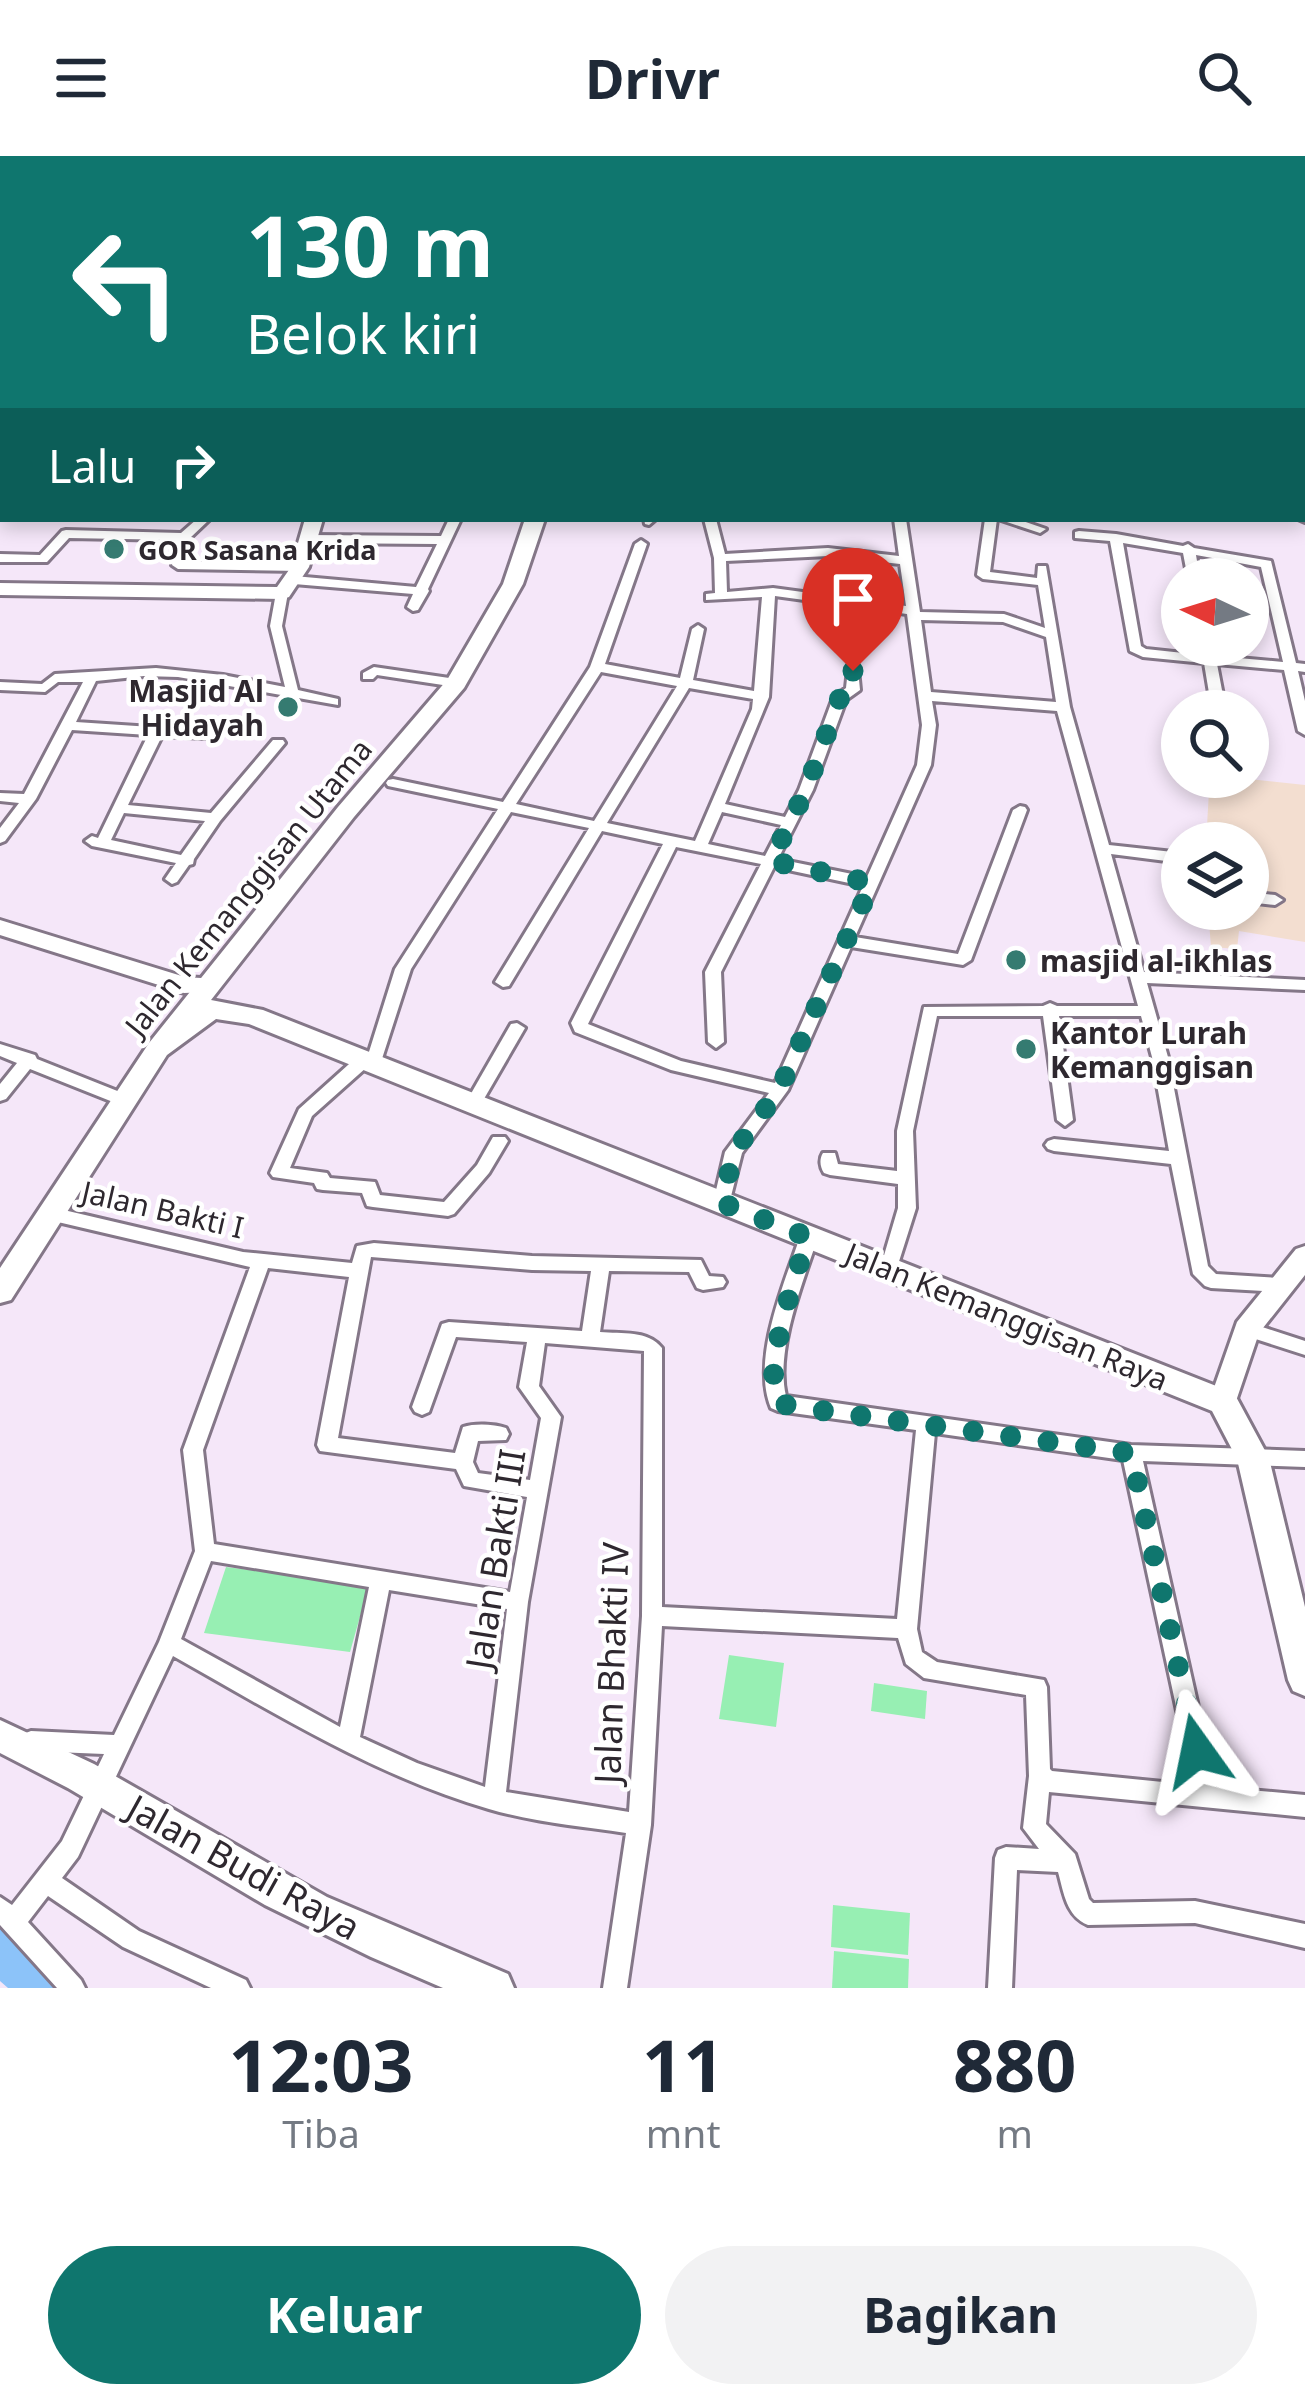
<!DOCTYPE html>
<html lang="id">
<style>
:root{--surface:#fff;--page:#f2f2f3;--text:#1f2937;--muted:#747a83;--accent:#0f766e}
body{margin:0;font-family:"Noto Sans",sans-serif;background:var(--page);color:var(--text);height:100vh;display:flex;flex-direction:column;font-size:45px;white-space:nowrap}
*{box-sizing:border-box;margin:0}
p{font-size:39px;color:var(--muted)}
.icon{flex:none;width:66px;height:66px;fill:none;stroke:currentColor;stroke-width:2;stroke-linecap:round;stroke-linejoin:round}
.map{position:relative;height:1832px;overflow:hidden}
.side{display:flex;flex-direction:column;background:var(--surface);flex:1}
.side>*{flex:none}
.hud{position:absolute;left:0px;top:0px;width:1305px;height:366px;box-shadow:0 6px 18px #0003;background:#0f766e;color:#fff;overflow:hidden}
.needle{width:78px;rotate:274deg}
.controls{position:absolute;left:1161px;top:402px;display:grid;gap:24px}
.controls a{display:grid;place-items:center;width:108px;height:108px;border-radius:50%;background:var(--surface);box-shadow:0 6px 18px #0003;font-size:60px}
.pin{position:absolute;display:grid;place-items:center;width:102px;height:102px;color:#fff;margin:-123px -51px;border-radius:50% 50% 50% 0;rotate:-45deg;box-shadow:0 0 12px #0007}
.pin .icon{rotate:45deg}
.me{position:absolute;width:132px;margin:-66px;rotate:348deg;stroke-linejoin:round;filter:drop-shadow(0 0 9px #0008)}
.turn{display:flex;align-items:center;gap:42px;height:252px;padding:0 48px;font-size:54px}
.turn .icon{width:156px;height:156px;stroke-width:2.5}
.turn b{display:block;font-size:84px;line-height:102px}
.then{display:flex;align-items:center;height:114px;padding:0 48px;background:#0003;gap:24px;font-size:45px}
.eta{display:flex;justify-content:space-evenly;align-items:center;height:204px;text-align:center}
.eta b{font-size:72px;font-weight:700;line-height:84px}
.cta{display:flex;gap:24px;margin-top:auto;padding:24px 48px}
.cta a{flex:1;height:138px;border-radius:72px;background:var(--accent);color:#fff;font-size:48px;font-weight:700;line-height:138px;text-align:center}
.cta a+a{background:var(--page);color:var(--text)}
header{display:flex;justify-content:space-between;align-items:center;height:156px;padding:0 48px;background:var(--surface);font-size:54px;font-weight:700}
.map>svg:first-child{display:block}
.education{fill:#f3ded0}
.green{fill:#97efb3}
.water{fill:#8cc3f9}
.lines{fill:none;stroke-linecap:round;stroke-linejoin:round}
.street-casing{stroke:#847788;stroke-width:6}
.secondary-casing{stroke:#847788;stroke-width:6}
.primary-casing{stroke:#847788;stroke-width:6}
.street{fill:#fff;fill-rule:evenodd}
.secondary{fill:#fff;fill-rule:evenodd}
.primary{fill:#fff;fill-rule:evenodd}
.route{stroke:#0f766e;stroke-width:21;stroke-dasharray:0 37.8}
.poi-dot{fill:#357b71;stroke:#fff;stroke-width:4.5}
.labels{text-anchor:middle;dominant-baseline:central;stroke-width:9;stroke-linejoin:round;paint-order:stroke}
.far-poi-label{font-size:27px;font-weight:bold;fill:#2e282f;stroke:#fff;text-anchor:start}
.poi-label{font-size:30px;font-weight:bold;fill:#2e282f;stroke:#fff;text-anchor:start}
.street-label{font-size:30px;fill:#2e282f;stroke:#fff}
.near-street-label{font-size:36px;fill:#2e282f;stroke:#fff}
</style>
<header><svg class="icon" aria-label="menu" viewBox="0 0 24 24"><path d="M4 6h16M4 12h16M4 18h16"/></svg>Drivr<svg class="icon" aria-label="search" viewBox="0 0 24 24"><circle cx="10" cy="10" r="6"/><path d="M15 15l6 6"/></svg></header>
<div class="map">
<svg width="1305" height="1832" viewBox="0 0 1305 1832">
<rect width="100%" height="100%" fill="#f5e7f9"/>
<polygon class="education" points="1230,621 1305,629 1305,786 1239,775 1237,793 1211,791 1208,753 1248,753 1248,687 1206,687 1209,635 1228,633"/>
<g class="green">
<polygon points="226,1411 369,1429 350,1496 204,1477"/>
<polygon points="729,1499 784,1507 776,1571 719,1563"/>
<polygon points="874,1527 927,1535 925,1563 871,1555"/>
<polygon points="833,1749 910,1757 908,1799 831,1791"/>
<polygon points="834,1795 909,1803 908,1832 832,1832"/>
</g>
<polygon class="water" points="0,1756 72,1832 8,1832 0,1825"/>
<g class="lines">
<g class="street-casing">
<g id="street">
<rect x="777" y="0" width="10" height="3"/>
<polygon points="1044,0 1054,0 1055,3 1045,3"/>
<rect x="1302" y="27" width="3" height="6"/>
<rect x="0" y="45" width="3" height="6"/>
<rect x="1302" y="46" width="3" height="6"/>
<rect x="1302" y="71" width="3" height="6"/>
<polygon points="0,88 3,89 3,95 0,94"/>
<rect x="1302" y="123" width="3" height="6"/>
<polygon points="3,146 3,152 0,153 0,147"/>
<polygon points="1305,158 1305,165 1302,166 1302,159"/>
<polygon points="3,168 3,174 0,175 0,169"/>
<polygon points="1305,193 1305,199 1302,200 1302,194"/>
<rect x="0" y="227" width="3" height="6"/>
<rect x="1302" y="336" width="3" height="8"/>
<polygon points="3,347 3,356 0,357 0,348"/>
<polygon points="197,363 210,363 190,382 185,405 300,407 306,411 300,415 178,413 172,409 177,384 69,382 47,406 0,406 0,398 40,399 62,375 66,374 181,377"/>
<polygon points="449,363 461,363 428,433 429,435 418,454 413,455 407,451 413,438 294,428 288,424 294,420 416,431 437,388 309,387 303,383 309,379 441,380"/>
<polygon points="644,363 656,363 649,369 645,368"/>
<path d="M704,363H716L725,398L828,392L899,400L894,363H906L920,456L1004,458L1045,472L1038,429L983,423L977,419L985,363H997L990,416L1037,422L1038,410H1046L1070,551L1109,689L1182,697V707L1111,698L1144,816L1305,824V834L1147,827L1168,901L1208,1110L1216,1118L1279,1122L1285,1124L1288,1129L1285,1134L1279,1136L1211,1132L1205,1130L1193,1118L1171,1008L1054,995L1048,993L1045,989L1048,985L1054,983L1169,995L1152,901L1141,860H1059L1073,964L1065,970L1057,964L1043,860H937L913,975L916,1052L895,1118H883L880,1113L898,1052V1028L830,1019L824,1017C820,1011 819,1003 823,997H835L838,1008L897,1015V975L924,851L1043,850L1050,847L1057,850H1138L1057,555L932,545L936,569L931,609L855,781L958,798L1013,654L1020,650L1025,651L1027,654L971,804L963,809L851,791L788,934L742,997L728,1052H716L713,1047L725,996L769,937L671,914L575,876L571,867L663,688L602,675L509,830L503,831L495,826L589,672L511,656L411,813L379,912L373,914L367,911L312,960L290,1012L327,1017L330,1022L375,1026L380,1039L444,1046L477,1009L493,981H505L508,985L489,1017L454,1058L448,1060L373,1051L367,1050L362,1037L323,1034L317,1033L314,1027L273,1021L270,1017L299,953L358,900L368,899L395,813L498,653L388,630L386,627L388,624L393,623L503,646L590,511L635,388L641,384L647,388L605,508L680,522L692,473L698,469L704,473L693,524L754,535L762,441L706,444V438L715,437L714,402ZM828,400L900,408L906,450L773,432L727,436L726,405ZM775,440L907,458L922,569L917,609L867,721L778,703L813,634L846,544L860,534L858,513H848L846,532L833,542L799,634L785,661L725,648L769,541ZM921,464L1003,466L1046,481L1056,546L931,536ZM601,516L677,530L594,665L516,648ZM689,532L753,543L752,553L695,685L607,667ZM722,656L781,669L765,700L708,688ZM676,691L761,708L705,816L708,886L716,892L724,886L721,816L774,711L863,730L775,927L681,905L588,868Z"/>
<polygon points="998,363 1017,363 1046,373 1040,377"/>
<path d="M1079,375L1116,378L1183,390L1188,388L1194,392L1271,405L1296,507L1305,508V516L1298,515L1305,545V579L1298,575L1284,514L1217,508L1226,555H1212L1204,507L1143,501L1130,495L1110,385L1075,382V376ZM1123,387L1183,397L1188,423H1200L1196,399L1261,411L1283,506L1216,500L1214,489H1200L1202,499L1146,493L1141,490Z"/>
<path d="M282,433L288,437L282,470L298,534L338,543V549L178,521L144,520L96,525L76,566L212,575V581L207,582L162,580L128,649L211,657L273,584H283L285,587L220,665L194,703L193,708L189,709L177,726L172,728L165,723L176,707L92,690L85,685L92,680L98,682L148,579L72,574L36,643L5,685L0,687V672L19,647L0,645V637L24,638L83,526H58L45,536L0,534V526L42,528L55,518L156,512L223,519L285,531L270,470L276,437ZM124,657L205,665L181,699L111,684Z"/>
<polygon points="374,511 456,523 463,527 456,531 377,519 373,523 363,523 363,517"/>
<polygon points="1248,736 1275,739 1283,744 1275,749 1248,746"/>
<polygon points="517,867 525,872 481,948 473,954 467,952 465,948 511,868"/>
<polygon points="0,888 35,899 37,903 130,940 132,944 124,950 118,948 30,913 6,943 0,945 0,928 17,907 0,900"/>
<path d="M51,1051L243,1096L352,1107L357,1090L374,1087L532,1100L701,1104L709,1120L723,1121L726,1126L723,1131L703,1134L697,1132L689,1116L609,1115L600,1176C622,1178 648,1174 662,1192V1451L897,1463L916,1274L778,1255L771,1252C751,1204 784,1128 800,1081L803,1076H815L818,1081C803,1126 775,1194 786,1240L1131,1289L1305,1295V1311L1143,1305L1216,1631L1305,1639V1661L1049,1636L1046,1668L1075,1698L1089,1743L1093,1747L1195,1745L1305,1768V1792L1195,1767L1088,1769C1066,1760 1064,1737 1058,1716L1017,1714L1012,1832H988L995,1702L998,1694L1006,1691L1039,1693L1023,1672L1029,1620L1026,1539L924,1522L906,1508L898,1482L662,1470L651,1669L627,1832H603L626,1677C580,1670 533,1666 489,1653C376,1620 276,1558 173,1500L78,1701L62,1722L139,1775L246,1824L250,1832H211L123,1791L48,1740L28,1766L81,1824L85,1832H57L0,1769V1741L12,1749L62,1685L104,1598L31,1595L23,1592L20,1585L23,1578L31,1575L114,1579L159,1486L195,1395L183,1294L250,1111L45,1063L42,1058L45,1053ZM371,1101L532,1114L591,1115L582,1175L449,1166L442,1168L412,1251L415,1256L422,1259L429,1256L456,1181L527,1186L519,1231L541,1262L530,1324L478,1317L473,1306L478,1285L506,1284L509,1278L506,1272C494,1268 475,1267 463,1271L455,1297L338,1282ZM268,1112L349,1121L317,1289L320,1295L456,1313L464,1330L527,1341L510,1436L214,1388L203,1294ZM545,1187L644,1195L642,1460L629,1656L506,1636L528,1446L561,1261L539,1230ZM935,1277L1123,1304L1193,1629L1052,1615L1050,1613L1047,1531L1044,1524L937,1506L922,1496L917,1473ZM211,1405L369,1431L340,1571L181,1483ZM389,1434L507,1453L485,1631L417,1607L360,1581Z"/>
<polygon points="1247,1166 1305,1185 1305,1199 1240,1178 1238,1173 1240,1168"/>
</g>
</g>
<g class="secondary-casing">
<g id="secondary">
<polygon points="0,67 3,68 3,76 0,75"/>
<polygon points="1302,94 1305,94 1302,103"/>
<polygon points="1305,258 1305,268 1302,269 1302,259"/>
<polygon points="1302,349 1305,350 1305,366 1298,363 1302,363"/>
<polygon points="305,363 323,363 309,411 289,441 282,443 0,439 0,427 277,431 291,411"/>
<polygon points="0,764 185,821 217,823 220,828 209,836 184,837 0,779"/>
<polygon points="1305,1090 1305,1119 1259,1177 1233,1254 1223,1257 1213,1254 1209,1246 1237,1166 1296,1093"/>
</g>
</g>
<g class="primary-casing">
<g id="primary">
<polygon points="568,0 582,0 583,3 567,3"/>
<polygon points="594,0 608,0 609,3 593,3"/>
<polygon points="525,363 545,363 523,428 464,532 354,661 211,844 263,854 1234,1237 1269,1302 1305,1451 1305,1540 1293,1535 1288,1524 1237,1303 1212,1255 249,868 216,863 167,899 11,1144 0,1147 0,1112 149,887 338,651 447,524 503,428"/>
<polygon points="0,1564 94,1608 327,1741 508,1818 514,1832 443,1832 371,1801 265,1749 68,1632 0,1597"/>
</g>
</g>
<use href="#street" class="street"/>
<use href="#secondary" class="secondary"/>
<use href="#primary" class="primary"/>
</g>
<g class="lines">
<path class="route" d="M853,515V534L842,536L806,634L771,705L872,727L779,934L734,996L722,1047L808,1081C797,1116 761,1217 778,1247L796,1251L1131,1297L1197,1595"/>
</g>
<g class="poi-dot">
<circle cx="114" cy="393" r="12"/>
<circle cx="288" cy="551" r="12"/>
<circle cx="1016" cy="804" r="12"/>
<circle cx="1026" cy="893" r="12"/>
</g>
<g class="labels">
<g class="far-poi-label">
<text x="138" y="393">GOR Sasana Krida</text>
</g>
<g class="poi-label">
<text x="264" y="534" text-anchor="end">Masjid Al<tspan x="264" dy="34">Hidayah</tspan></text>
<text x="1040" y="804">masjid al-ikhlas</text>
<text x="1050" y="876">Kantor Lurah<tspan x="1050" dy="34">Kemanggisan</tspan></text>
</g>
<g class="street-label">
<text transform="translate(248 731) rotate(-51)">Jalan Kemanggisan Utama</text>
<text transform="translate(163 1053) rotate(13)">Jalan Bakti I</text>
<text transform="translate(1007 1160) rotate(22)">Jalan Kemanggisan Raya</text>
</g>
<g class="near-street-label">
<text transform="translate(495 1403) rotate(-81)">Jalan Bakti III</text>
<text transform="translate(611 1507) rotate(-88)">Jalan Bhakti IV</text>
<text transform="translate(244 1711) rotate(29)">Jalan Budi Raya</text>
</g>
</g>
</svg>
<div class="controls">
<a><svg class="needle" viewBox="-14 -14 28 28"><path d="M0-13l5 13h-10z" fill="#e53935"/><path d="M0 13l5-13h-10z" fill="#747a83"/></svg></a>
<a><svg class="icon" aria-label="search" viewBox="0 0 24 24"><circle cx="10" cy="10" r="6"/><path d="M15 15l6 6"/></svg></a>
<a><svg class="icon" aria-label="layers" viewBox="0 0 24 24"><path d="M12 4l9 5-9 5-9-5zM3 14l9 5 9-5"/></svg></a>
</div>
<div class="pin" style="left:853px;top:515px;background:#d93025"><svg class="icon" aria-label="arrive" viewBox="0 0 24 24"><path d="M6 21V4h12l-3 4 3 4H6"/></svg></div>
<svg class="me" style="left:1197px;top:1595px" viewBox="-20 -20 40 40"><path d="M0-17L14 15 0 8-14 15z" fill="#0f766e" stroke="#fff" stroke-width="4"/></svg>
<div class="hud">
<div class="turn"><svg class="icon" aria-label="left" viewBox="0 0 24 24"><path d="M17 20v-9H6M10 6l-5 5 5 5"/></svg><div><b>130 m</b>Belok kiri</div></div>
<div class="then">Lalu<svg class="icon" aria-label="right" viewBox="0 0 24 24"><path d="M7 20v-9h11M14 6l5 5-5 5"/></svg></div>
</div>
</div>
<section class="side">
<div class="eta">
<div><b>12:03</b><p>Tiba</p></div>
<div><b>11</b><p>mnt</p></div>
<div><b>880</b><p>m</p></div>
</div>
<div class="cta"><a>Keluar</a><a>Bagikan</a></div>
</section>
